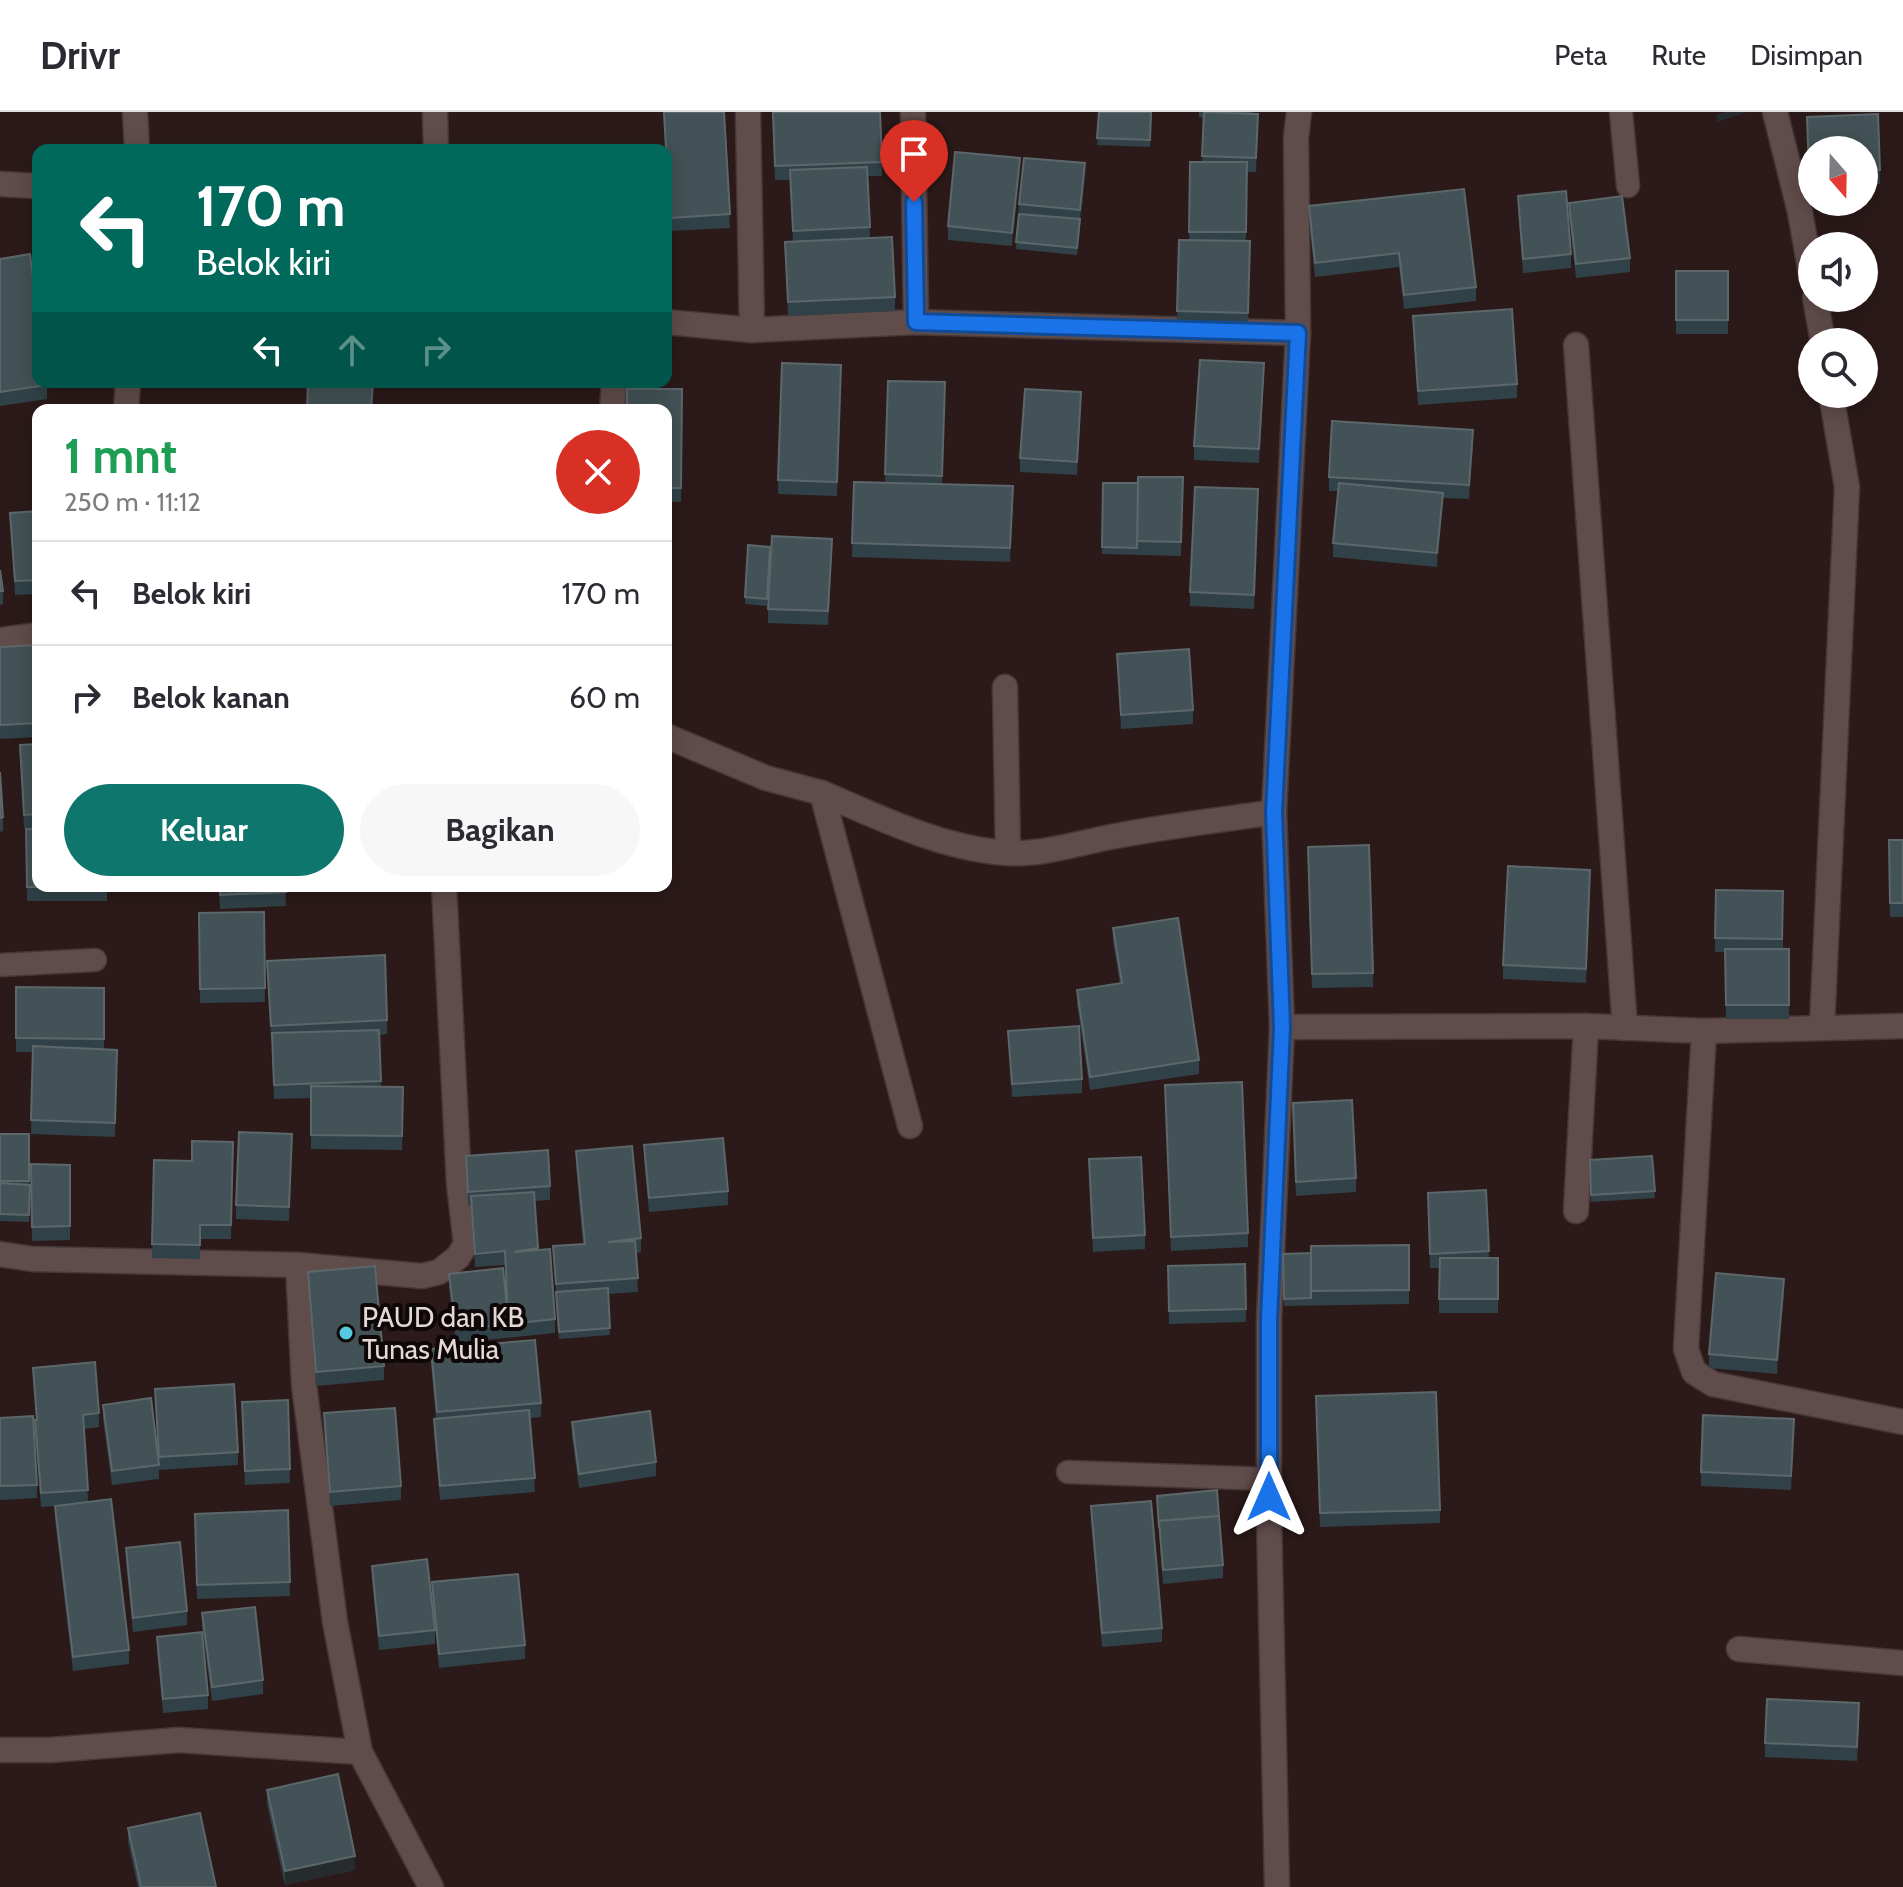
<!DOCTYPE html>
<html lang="id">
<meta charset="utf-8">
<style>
:root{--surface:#fff;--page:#f7f7f7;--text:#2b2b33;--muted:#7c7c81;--line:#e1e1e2;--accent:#0f766e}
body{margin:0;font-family:Cabin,sans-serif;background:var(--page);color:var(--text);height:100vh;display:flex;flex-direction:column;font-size:30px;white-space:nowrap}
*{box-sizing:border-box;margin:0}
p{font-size:26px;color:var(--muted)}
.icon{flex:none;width:44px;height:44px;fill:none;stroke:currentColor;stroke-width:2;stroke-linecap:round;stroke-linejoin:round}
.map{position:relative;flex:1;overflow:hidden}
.drawer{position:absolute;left:32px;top:292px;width:640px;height:488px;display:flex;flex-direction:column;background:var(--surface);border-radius:16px;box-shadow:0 4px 20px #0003}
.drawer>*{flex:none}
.hud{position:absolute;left:32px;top:32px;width:640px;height:244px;border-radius:16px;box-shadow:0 4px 20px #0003;background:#00695c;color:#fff;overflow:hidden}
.needle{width:52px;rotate:160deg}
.buttons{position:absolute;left:1798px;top:24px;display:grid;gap:16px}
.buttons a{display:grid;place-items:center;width:80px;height:80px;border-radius:50%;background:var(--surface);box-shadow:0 4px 20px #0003;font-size:40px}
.pin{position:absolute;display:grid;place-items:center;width:68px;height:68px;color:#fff;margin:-82px -34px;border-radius:50% 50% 50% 0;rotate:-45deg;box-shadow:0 0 8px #0007}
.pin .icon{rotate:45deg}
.me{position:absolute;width:88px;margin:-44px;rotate:0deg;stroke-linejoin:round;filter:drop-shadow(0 0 6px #0008)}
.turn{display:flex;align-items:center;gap:28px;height:168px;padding:0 32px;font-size:36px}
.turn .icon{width:104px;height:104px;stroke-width:2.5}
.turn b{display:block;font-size:56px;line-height:68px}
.lanes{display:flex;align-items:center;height:76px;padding:0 32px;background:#0003;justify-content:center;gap:40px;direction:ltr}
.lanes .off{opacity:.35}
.round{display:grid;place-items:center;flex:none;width:84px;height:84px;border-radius:42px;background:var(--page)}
.summary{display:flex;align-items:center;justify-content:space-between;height:136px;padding:0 32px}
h1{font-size:48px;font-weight:700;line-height:60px;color:#1e9e55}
.primary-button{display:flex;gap:16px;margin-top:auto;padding:16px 32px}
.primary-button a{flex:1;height:92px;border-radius:48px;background:var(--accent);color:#fff;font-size:32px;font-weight:700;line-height:92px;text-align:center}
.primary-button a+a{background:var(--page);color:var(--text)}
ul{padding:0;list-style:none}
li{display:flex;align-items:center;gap:24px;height:104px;padding:0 32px;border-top:2px solid var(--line)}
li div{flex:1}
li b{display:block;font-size:30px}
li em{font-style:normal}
header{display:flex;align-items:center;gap:48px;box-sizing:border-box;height:112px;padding:0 40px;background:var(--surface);border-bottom:2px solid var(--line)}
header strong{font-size:38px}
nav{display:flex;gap:44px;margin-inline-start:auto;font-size:28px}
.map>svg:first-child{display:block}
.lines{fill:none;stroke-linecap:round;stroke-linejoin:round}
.lane-casing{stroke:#453837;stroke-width:25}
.street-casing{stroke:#453837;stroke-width:27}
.lane{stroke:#604c4b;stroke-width:22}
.street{stroke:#604c4b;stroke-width:24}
.wall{fill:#304247}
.shaded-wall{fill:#262b2e}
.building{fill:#435256;stroke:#5c676a;stroke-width:2}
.route-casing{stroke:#114b97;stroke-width:20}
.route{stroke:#1a73e8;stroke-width:14}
.poi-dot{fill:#56c9e1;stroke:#0e0707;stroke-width:3}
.labels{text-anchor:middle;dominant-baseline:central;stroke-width:8;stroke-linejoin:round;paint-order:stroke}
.poi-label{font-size:28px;fill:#e4d8d7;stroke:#0e0707;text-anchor:start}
</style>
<header>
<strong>Drivr</strong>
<nav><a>Peta</a><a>Rute</a><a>Disimpan</a></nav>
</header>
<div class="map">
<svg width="1903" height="1775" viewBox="0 0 1903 1775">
<rect width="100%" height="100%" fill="#2b1a19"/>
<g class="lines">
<g class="lane-casing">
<g id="lane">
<polyline points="1621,0 1628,74"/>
<polyline points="0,853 95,848"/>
<polyline points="1068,1360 1269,1367"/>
</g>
</g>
<g class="street-casing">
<g id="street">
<polyline points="135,0 137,38"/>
<polyline points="435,0 436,38"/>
<polyline points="748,0 752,218 916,210 1298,221"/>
<polyline points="913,0 916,210"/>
<polyline points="1775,0 1800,100 1812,168"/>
<polyline points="0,72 38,74"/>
<polyline points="1815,186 1823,230"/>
<polyline points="666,210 752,218"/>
<polyline points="1576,233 1625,916"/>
<polyline points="126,298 128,270"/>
<polyline points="612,298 614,270"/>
<polyline points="0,528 38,523"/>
<polyline points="1005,575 1008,741"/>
<polyline points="666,624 766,666 822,681 910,1014"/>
<path d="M822,681C880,706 943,737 1008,741C1044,743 1081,730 1116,724C1168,714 1221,708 1274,700"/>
<polyline points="1282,915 1586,914 1704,919 1903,914"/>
<polyline points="1822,915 1847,375 1831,282"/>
<polyline points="1704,919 1686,1237 1694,1260 1713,1272 1903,1310"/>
<polyline points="1576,1099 1586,914"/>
<polyline points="0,1142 32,1147 298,1153 304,1273 335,1510 360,1640"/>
<polyline points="298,1153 422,1164 439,1160 458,1145 466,1132 459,1072 444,774"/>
<polyline points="1739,1537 1903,1551"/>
<polyline points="0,1638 51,1638 179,1628 360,1640 431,1775"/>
<polyline points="1277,1775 1269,1404 1269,1208 1282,915 1274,700 1298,221 1296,25 1299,0"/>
</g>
</g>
<use href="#lane" class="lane"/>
<use href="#street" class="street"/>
</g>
<g class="wall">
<polygon points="663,0 724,0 730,116 670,119"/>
<polygon points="772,0 880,0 882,64 868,64 870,126 895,185 895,199 788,204 785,130 793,130 790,68 775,68"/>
<polygon points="1099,0 1152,0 1150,35 1097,33"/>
<polygon points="1199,0 1251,0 1258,16 1256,60 1247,60 1246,129 1250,129 1248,214 1177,213 1179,128 1189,128 1190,50 1202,50 1204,6 1199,5"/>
<polygon points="1878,2 1880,72 1864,72 1864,38 1812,38 1812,75 1809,75 1807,5"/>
<polygon points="1020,59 1012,134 948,128 948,114"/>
<polygon points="1085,65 1077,143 1016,137 1019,92"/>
<polygon points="1518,84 1571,142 1571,156 1523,161 1518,97"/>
<polygon points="1569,91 1630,146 1630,160 1576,166 1569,105"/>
<polygon points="1309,94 1476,175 1476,189 1404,197 1399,155 1315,165 1309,108"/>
<polygon points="0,147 47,270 47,287 0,294"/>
<rect x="1676" y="159" width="52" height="63"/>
<polygon points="1413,204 1517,272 1517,286 1418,293"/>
<polygon points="1264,265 1259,351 1194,348 1194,334"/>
<polygon points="841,267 837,384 778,382 778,368"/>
<polygon points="888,269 945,270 942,372 1013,388 1010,450 852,445 854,370 885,371"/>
<polygon points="682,277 681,390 666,390 666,298"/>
<polygon points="1081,294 1077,363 1020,360 1020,346"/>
<polygon points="1473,332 1469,387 1443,386 1437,455 1333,445 1333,431 1338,379 1329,379 1329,365"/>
<polygon points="1183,365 1181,444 1102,442 1103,371 1138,371"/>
<polygon points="1258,377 1254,497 1190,494 1190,480"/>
<polygon points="38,399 38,482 15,483 10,401"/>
<polygon points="748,433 770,435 767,494 745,492"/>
<polygon points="832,441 828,513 768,511 768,497"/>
<polygon points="0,458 3,479 3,492 0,493"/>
<polygon points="38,533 38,625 0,627 0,535"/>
<polygon points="1117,542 1193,598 1193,612 1121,617"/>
<polygon points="38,632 38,716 24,716 20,633"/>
<polygon points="0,660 3,705 3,719 0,720"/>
<polygon points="26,717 107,774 107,789 27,789"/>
<polygon points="1889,728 1903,728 1903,805 1890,805"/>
<polygon points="1308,749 1373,861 1373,875 1312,876"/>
<polygon points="1590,772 1586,871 1503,867 1503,853"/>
<polygon points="219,774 285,774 286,794 220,797"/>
<polygon points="1716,778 1783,779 1783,837 1789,837 1789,907 1726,907 1725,840 1715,840"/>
<polygon points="264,800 265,890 200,891 199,801"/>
<polygon points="1113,816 1199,948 1199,962 1090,978 1077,892 1077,878 1120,872 1113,829"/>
<polygon points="267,849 387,908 387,922 380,923 381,975 403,975 402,1038 311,1037 311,986 274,987 272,928 271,928"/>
<polygon points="16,875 104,876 104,937 117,938 115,1025 31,1022 33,940 16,940"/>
<polygon points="1008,919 1082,967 1082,981 1012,985"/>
<polygon points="1165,987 1248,1121 1248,1135 1171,1139"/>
<polygon points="1293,1005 1356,1066 1356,1080 1296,1084"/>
<polygon points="0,1022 29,1022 29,1110 0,1109"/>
<polygon points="233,1030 231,1127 200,1127 200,1147 152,1146 154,1048 192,1049"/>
<polygon points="644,1033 728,1079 728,1093 649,1100 644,1047"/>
<polygon points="292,1036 289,1109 236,1107 236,1093"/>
<polygon points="576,1039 641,1126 641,1140 636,1141 638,1180 608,1182 610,1223 559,1227 553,1134 583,1133 576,1053"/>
<polygon points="466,1044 550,1074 550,1088 535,1089 538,1138 555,1207 555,1221 456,1231 449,1176 449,1162 507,1194 505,1153 475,1155 471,1093 468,1094"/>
<polygon points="1652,1044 1655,1086 1591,1090 1590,1048"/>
<polygon points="31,1052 70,1053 70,1128 32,1129"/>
<polygon points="1089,1061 1145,1123 1145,1137 1093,1140"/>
<polygon points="1486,1078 1489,1146 1498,1146 1498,1201 1439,1201 1439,1156 1430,1156 1428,1094"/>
<polygon points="1409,1133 1409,1192 1284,1194 1283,1142 1311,1141"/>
<polygon points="1245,1152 1246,1210 1169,1212 1168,1154"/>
<polygon points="308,1160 384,1254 384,1268 316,1274"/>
<polygon points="1784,1181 1777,1262 1709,1256 1709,1242"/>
<polygon points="431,1237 541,1291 541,1305 530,1306 535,1380 440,1388 434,1320 434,1307 436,1306 431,1251"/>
<polygon points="33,1256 99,1301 99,1315 84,1317 88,1389 129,1538 129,1552 73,1559 55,1407 55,1394 41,1395 35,1322 36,1308"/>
<polygon points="155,1277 238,1340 238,1353 159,1358 159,1367 112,1373 103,1307 103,1293 159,1349"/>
<polygon points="288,1288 290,1371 245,1373 242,1290"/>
<polygon points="1316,1298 1440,1398 1440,1411 1320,1415"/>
<polygon points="324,1301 401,1374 401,1388 330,1394"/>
<polygon points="0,1306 37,1373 37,1386 0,1388"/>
<polygon points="572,1310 656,1350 656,1364 579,1376 572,1324"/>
<polygon points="1794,1321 1791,1378 1701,1374 1701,1360"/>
<polygon points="1157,1391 1223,1453 1223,1466 1163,1472"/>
<polygon points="1091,1394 1162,1516 1162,1530 1102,1535 1091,1408"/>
<polygon points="288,1398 290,1484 197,1487 195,1402"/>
<polygon points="126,1436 187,1499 187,1513 133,1520 126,1450"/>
<polygon points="372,1454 435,1518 435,1532 379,1538 372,1468"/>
<polygon points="432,1470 525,1533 525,1547 439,1556 432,1484"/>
<polygon points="202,1501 263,1568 263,1582 212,1589 202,1515"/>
<polygon points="157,1525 208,1583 208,1597 163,1601 157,1539"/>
<polygon points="1859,1605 1857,1649 1765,1645 1765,1631"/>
<polygon points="267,1678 355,1758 285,1773 267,1692"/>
<polygon points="128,1716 216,1775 138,1775 128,1730"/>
</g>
<g class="shaded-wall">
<polygon points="1726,0 1745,0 1745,1 1717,10 1717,3"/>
<polygon points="1020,46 1020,59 1012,134 1012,121"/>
<polygon points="1085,51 1085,65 1077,143 1077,136"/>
<polygon points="1264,251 1264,265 1259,351 1259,337"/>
<polygon points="1443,381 1443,395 1437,455 1437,441"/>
<polygon points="1784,1167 1784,1181 1777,1262 1777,1248"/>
<polygon points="355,1744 355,1758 285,1773 285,1759"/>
</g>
<g class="building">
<polygon points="664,0 724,0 730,102 670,106"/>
<polygon points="773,0 880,0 882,50 775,54"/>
<polygon points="1099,0 1151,0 1150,28 1097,26"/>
<polygon points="1204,0 1258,2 1256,46 1202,44"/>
<polygon points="1878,2 1880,58 1864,59 1864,38 1812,38 1812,61 1809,61 1807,5"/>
<polygon points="955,40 1020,46 1012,121 948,114"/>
<polygon points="1024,46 1085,51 1080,98 1019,92"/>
<polygon points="1190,50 1247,50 1246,120 1189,120"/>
<polygon points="867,55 870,115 793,119 790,58"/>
<polygon points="1464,77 1476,175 1404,183 1399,141 1315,151 1309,94"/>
<polygon points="1566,79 1571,142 1523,147 1518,84"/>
<polygon points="1622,84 1630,146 1576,152 1569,91"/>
<polygon points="1019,102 1080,107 1077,136 1016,130"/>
<polygon points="892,125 895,185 788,190 785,130"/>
<polygon points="1179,128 1250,129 1248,201 1177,199"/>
<polygon points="30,142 38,203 38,270 47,270 47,273 0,280 0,147"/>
<rect x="1676" y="159" width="52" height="49"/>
<polygon points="1512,197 1517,272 1418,279 1413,204"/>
<polygon points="1200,248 1264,251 1259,337 1194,334"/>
<polygon points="782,251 841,253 837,370 778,368"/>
<polygon points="888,269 945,270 942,364 885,362"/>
<polygon points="308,270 373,270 371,298 307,298"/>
<polygon points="627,277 682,277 681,376 666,376 666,298 627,298"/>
<polygon points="1025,277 1081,280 1077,350 1020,346"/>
<polygon points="1332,309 1473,318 1469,373 1329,365"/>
<polygon points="1138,365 1183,365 1181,430 1137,429"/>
<polygon points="854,370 1013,374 1010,436 852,431"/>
<polygon points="1103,371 1138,371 1137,436 1102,435"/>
<polygon points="1339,371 1443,381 1437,441 1333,431"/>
<polygon points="1195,375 1258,377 1254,483 1190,480"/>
<polygon points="38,399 38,468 15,469 10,401"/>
<polygon points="772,424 832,427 828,499 768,497"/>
<polygon points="748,433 770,435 767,487 745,485"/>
<polygon points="0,458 3,479 0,479"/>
<polygon points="38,533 38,611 0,613 0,535"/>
<polygon points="1189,537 1193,598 1121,603 1117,542"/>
<polygon points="38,632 38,702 24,703 20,633"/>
<polygon points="0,660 3,705 0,706"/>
<polygon points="26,717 38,717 38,774 107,774 107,775 27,775"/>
<polygon points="1889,728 1903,728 1903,791 1890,791"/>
<polygon points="1369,733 1373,861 1312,862 1308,735"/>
<polygon points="1508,754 1590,758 1586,857 1503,853"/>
<polygon points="220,774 285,774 286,780 220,783"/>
<polygon points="1716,778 1783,779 1782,827 1715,826"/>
<polygon points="264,800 265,876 200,877 199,801"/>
<polygon points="1178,806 1199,948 1090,965 1077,878 1122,871 1113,816"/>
<polygon points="1725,837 1789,837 1789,893 1726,893"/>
<polygon points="385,843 387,908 271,914 267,849"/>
<polygon points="16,875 104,876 104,927 16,926"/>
<polygon points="1079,914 1082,967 1012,972 1008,919"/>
<polygon points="379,918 381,969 274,973 272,921"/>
<polygon points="33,934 117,938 115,1011 31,1008"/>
<polygon points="1242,970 1248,1121 1171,1125 1165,973"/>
<polygon points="311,974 403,975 402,1024 311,1023"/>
<polygon points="1352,988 1356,1066 1296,1070 1293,991"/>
<polygon points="239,1020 292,1022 289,1095 236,1093"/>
<rect x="0" y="1022" width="29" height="47"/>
<polygon points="723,1026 728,1079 649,1086 644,1033"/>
<polygon points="192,1029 233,1030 231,1113 200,1113 200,1133 152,1132 154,1048 192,1049"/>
<polygon points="632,1034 641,1126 608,1130 635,1129 638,1166 556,1172 553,1134 585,1132 576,1039"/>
<polygon points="548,1038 550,1074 468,1080 466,1044"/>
<polygon points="1652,1044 1655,1079 1591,1083 1590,1048"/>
<polygon points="1141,1045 1145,1123 1093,1126 1089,1047"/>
<polygon points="31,1052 70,1053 70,1114 32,1115"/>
<polygon points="0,1071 30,1073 29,1103 0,1102"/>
<polygon points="1486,1078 1489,1139 1430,1142 1428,1081"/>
<polygon points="534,1080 538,1136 514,1140 550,1137 555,1207 456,1218 449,1162 503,1156 508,1206 505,1139 475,1142 471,1084"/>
<polygon points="1409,1133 1409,1178 1311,1179 1311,1134"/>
<polygon points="1311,1141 1311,1186 1284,1187 1283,1142"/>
<polygon points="1440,1146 1498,1146 1498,1187 1439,1187"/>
<polygon points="1245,1152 1246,1197 1169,1199 1168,1154"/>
<polygon points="375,1154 384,1254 316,1260 308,1160"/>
<polygon points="1716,1161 1784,1167 1777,1248 1709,1242"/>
<polygon points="608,1176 610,1216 559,1220 556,1180"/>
<polygon points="535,1228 541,1291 437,1300 431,1237"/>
<polygon points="95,1250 99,1301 83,1303 88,1378 41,1381 35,1308 37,1308 33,1256"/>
<polygon points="234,1272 238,1340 159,1345 155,1277"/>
<polygon points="1436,1280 1440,1398 1320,1401 1316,1284"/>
<polygon points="151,1286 159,1353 112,1359 103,1293"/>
<polygon points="288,1288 290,1357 245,1359 242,1290"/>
<polygon points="395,1296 401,1374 330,1380 324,1301"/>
<polygon points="529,1298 535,1366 440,1374 434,1307"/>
<polygon points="650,1299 656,1350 579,1362 572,1310"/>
<polygon points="1703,1303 1794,1307 1791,1364 1701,1360"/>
<polygon points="33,1304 37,1373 0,1374 0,1306"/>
<polygon points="1217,1378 1219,1404 1159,1409 1159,1416 1157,1384"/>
<polygon points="111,1387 129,1538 73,1545 55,1394"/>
<polygon points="1151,1389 1162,1516 1102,1521 1091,1394"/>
<polygon points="288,1398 290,1470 197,1473 195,1402"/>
<polygon points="1219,1404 1223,1453 1163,1458 1159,1409"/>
<polygon points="180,1430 187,1499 133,1506 126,1436"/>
<polygon points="427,1447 435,1518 379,1524 372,1454"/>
<polygon points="518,1462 525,1533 439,1542 432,1470"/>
<polygon points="255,1495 263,1568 212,1575 202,1501"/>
<polygon points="202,1520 208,1583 163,1587 157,1525"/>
<polygon points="1767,1587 1859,1591 1857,1635 1765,1631"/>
<polygon points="338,1662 355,1744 285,1759 267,1678"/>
<polygon points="200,1701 216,1775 141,1775 128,1716"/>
</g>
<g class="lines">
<g class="route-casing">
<polyline id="route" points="914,90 916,210 1298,221 1274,700 1282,915 1269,1208 1269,1385"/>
</g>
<use href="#route" class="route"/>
</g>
<circle class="poi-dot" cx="346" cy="1221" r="8"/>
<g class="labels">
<g class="poi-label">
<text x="362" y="1205">PAUD dan KB<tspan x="362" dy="32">Tunas Mulia</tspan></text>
</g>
</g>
</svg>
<div class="buttons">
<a><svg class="needle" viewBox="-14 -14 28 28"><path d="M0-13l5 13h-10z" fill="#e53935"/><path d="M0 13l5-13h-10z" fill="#7c7c81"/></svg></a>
<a><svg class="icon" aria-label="sound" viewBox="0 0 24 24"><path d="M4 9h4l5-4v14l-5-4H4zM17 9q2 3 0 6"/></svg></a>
<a><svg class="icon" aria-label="search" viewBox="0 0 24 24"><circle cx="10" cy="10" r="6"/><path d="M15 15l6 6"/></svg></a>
</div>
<div class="pin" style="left:914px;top:90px;background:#d93025"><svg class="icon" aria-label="arrive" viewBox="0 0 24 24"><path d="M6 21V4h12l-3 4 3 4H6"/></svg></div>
<svg class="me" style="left:1269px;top:1385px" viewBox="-20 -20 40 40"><path d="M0-17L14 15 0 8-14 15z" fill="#1a73e8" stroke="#fff" stroke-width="4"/></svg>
<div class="hud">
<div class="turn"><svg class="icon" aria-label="left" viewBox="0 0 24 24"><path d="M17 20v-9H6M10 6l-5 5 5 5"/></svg><div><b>170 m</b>Belok kiri</div></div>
<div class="lanes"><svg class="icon" aria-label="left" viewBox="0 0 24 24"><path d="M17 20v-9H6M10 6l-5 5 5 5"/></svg><svg class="icon off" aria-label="ahead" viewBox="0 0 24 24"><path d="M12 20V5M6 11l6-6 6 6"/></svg><svg class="icon off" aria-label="right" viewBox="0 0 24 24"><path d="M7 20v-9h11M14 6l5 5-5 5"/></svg></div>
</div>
<section class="drawer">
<div class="summary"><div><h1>1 mnt</h1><p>250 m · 11:12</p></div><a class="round" style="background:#d93025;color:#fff"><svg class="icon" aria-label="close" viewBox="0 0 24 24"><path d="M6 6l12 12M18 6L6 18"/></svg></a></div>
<ul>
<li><svg class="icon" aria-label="left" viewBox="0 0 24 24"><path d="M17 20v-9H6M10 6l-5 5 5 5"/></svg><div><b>Belok kiri</b></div><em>170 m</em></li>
<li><svg class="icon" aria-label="right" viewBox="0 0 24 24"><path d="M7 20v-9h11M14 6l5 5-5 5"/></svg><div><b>Belok kanan</b></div><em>60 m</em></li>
</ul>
<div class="primary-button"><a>Keluar</a><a>Bagikan</a></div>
</section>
</div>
